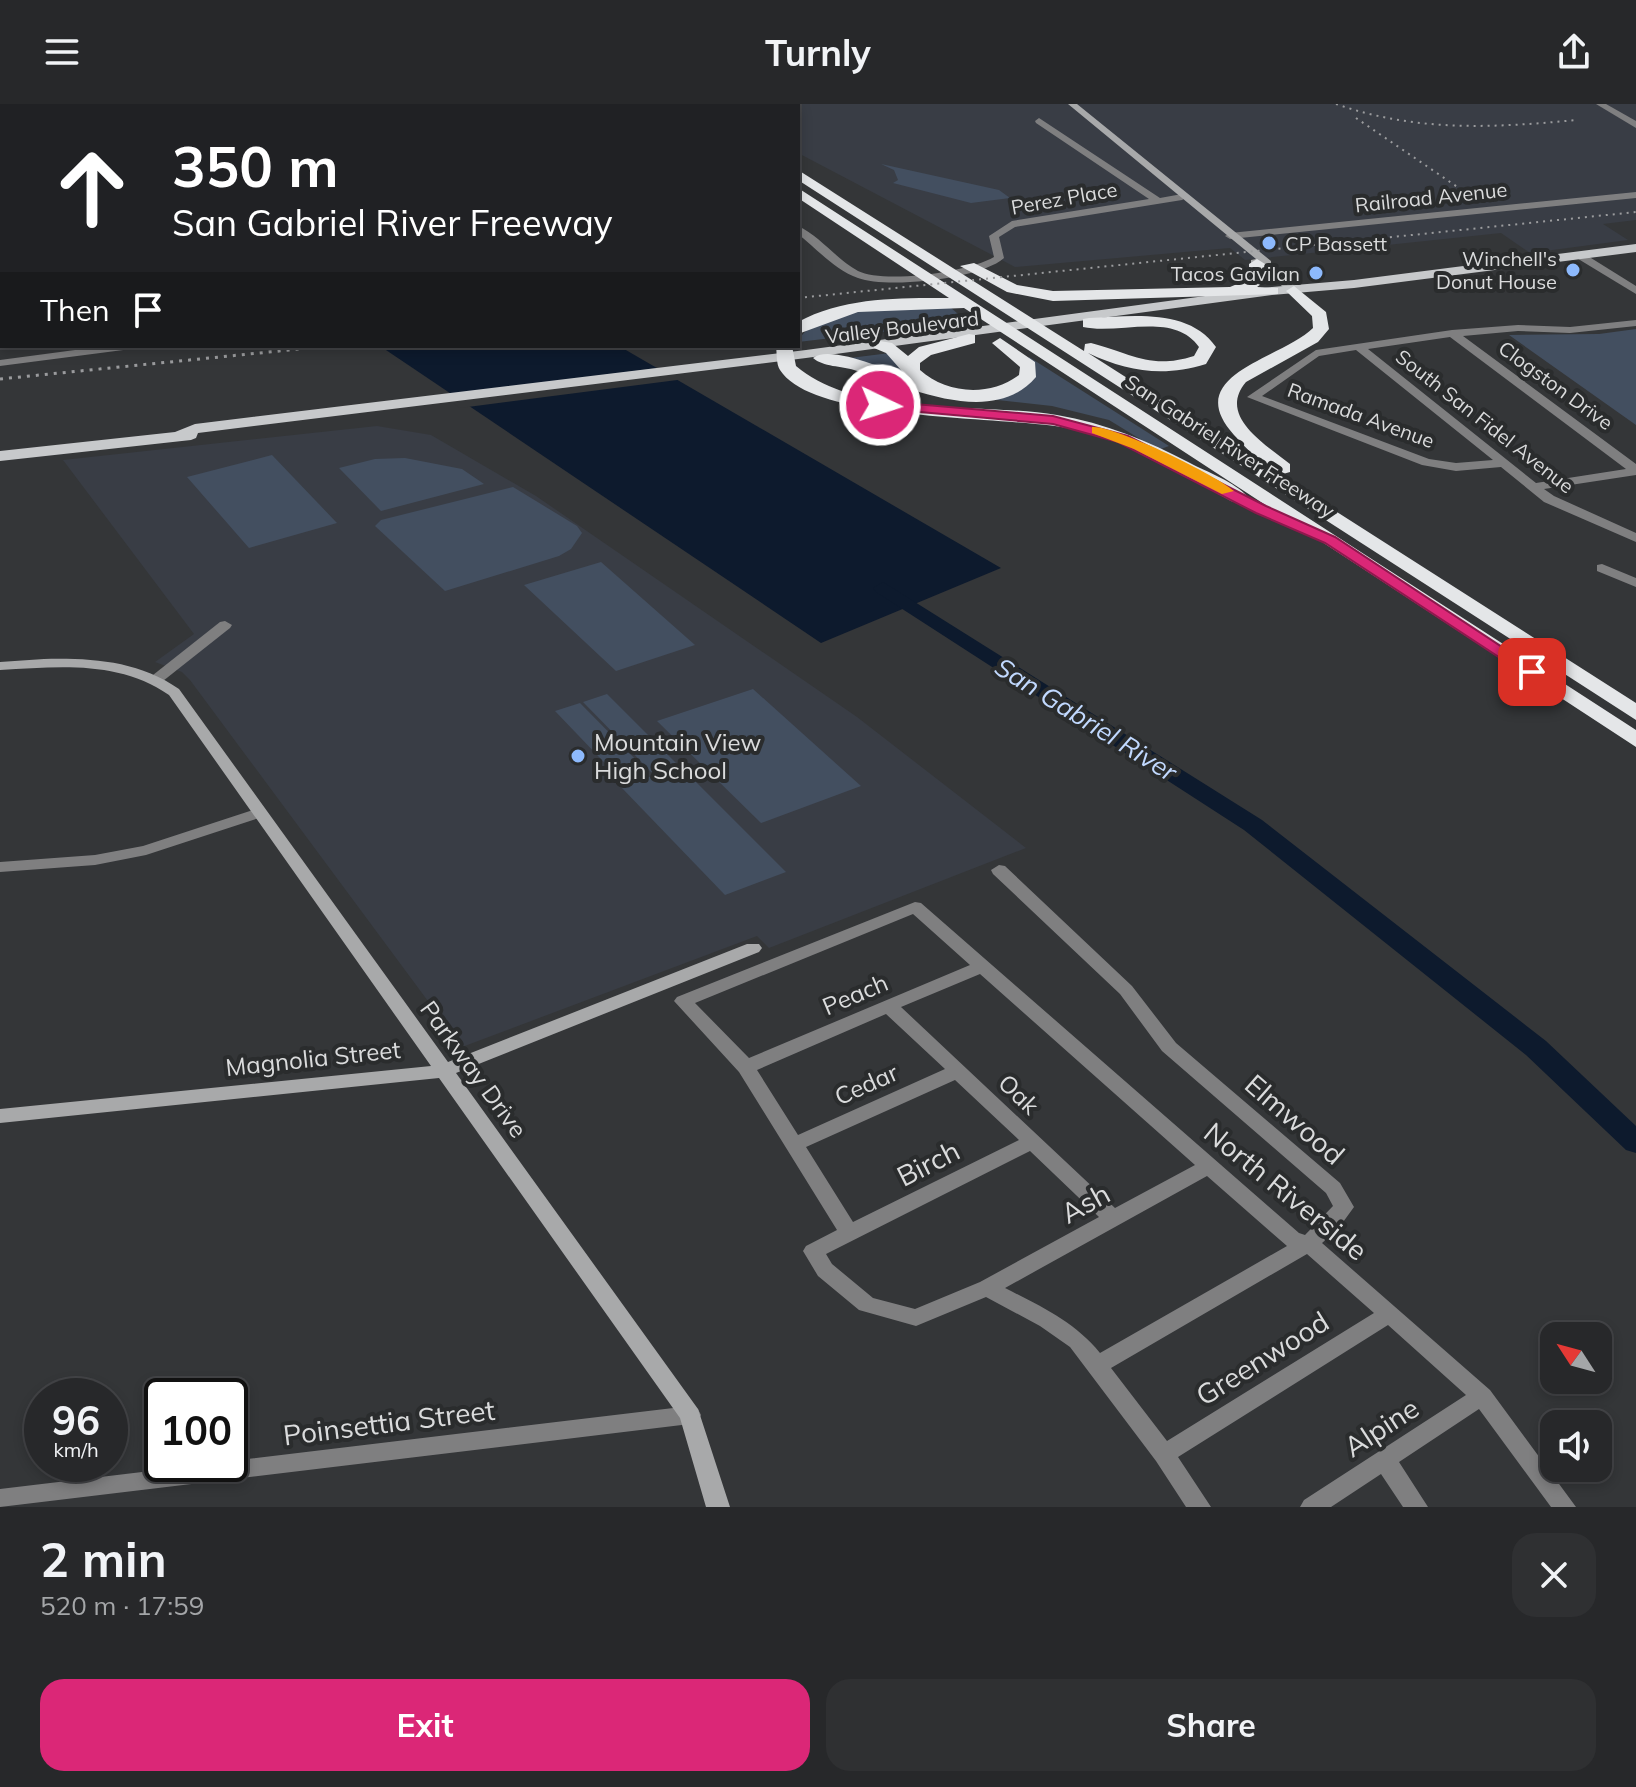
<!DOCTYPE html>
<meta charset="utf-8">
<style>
:root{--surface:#27282a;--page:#2f3032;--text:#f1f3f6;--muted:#a4a6a8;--line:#434447;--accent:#db2777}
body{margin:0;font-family:Mulish,sans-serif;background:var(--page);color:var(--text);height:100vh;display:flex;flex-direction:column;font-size:30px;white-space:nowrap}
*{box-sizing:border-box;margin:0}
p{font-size:26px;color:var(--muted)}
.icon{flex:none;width:44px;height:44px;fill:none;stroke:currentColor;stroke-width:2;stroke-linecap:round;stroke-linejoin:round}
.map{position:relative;height:1403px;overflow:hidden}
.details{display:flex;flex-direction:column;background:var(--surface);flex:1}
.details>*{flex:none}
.top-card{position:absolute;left:0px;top:0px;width:800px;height:244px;box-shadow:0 4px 12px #0003,0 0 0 2px var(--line);background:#202124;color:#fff;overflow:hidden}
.needle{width:52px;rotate:306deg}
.tools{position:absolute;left:1540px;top:1218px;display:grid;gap:16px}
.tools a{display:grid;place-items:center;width:72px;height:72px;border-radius:16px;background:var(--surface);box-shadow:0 4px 12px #0003,0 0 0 2px var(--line);font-size:40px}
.speed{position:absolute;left:24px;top:1274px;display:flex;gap:16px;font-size:40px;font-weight:700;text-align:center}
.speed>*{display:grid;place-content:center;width:104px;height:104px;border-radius:50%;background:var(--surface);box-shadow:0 4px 12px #0003,0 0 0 2px var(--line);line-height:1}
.speed small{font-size:20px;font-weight:400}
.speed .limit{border:4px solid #111;border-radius:12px;background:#fff;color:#111}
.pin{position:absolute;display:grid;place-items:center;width:68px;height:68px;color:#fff;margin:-34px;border-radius:16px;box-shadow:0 4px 12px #0006}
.me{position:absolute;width:88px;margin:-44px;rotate:94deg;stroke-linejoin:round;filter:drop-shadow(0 0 6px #0008)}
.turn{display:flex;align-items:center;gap:28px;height:168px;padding:0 40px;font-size:36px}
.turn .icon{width:104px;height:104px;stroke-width:2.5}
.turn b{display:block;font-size:56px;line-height:68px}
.then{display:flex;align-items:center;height:76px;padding:0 40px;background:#0003;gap:16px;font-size:30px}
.round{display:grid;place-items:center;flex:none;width:84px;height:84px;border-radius:24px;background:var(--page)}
.summary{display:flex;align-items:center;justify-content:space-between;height:136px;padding:0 40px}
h1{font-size:48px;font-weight:700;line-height:60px}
.primary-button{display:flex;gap:16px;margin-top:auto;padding:16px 40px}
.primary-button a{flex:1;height:92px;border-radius:24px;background:var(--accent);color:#fff;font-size:32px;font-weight:700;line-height:92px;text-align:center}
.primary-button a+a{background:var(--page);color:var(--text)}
header{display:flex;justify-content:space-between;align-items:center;height:104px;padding:0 40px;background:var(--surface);font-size:36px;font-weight:700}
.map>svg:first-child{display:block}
.built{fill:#393d45}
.green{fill:#434f60}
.water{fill:#0d1a2d}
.pier{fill:#343638}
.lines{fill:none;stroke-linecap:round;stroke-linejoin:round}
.stream{stroke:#0d1a2d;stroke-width:2}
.river{fill:#0d1a2d;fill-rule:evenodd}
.street{fill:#7f7f80;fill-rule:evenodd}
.secondary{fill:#a8a9aa;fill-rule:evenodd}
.primary{fill:#c7c9cb;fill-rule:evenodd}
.highway{fill:#e4e6e8;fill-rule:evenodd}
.rail-far1{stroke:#9a9b9d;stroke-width:2;stroke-dasharray:2 5;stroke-linecap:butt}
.rail{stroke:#9a9b9d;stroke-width:3;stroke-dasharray:3 6;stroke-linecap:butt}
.route{fill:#db2777;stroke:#8e194d;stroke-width:2}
.slow{fill:#f59e0b}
.poi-dot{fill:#8db9fc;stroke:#2a2c2d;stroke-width:3}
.labels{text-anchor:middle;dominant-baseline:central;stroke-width:8;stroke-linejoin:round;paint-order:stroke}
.far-street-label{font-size:20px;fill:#dadbdc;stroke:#2a2c2d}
.far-poi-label{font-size:20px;fill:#dadbdc;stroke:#2a2c2d;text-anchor:end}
.poi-label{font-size:24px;fill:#dadbdc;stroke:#2a2c2d;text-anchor:start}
.street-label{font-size:24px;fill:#dadbdc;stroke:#2a2c2d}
.water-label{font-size:26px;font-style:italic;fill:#c1d9ff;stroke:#2a2c2d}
.near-street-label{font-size:28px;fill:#dadbdc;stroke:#2a2c2d}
</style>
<header><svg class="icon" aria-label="menu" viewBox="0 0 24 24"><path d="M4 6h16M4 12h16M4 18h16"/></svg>Turnly<svg class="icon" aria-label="share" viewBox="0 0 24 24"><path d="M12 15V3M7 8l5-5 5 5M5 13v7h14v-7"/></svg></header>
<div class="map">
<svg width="1636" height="1403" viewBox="0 0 1636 1403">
<rect width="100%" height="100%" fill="#343638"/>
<g class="built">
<polygon points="704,0 1636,0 1636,116 1603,120 1628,136 1530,149 1501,129 1245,156 1230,144 1015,163 798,49 798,2"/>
<polygon points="377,322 431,331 536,392 857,613 1026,744 769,844 757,832 462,943 190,576 182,568 155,558 194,530 63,356"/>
</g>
<g class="green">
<polygon points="881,60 999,86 1010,94 971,99 893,79 898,76 894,66"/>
<path d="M949,202L967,218L798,238C815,199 912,204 949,202Z"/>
<polygon points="1636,225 1636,321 1509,231 1599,230"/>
<polygon points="890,249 911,275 960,290 1022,282 1029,253 1169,342 1158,346 1109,316 1052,302 961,292 850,254"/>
<polygon points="272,351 337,419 249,444 187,373"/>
<polygon points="405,354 462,365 484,380 381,407 339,364 375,355"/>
<polygon points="513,383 577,422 582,429 571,445 559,452 445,487 375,422 381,416"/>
<polygon points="601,458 695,541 616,567 524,481"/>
<polygon points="753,585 861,682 761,719 657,617"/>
<polygon points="607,590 652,635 627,643 583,598"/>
<polygon points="580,599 648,668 622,677 555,607"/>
<polygon points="653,636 676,659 651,668 628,644"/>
<polygon points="680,662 786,768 725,791 621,683"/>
</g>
<polygon class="water" points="380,242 619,242 1001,464 821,539"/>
<polygon class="pier" points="665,263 685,275 460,304 443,292"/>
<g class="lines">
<polyline class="stream" points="465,2 468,0"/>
<polygon class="river" points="883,478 1262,716 1546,937 1636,1022 1636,1049 1626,1046 1526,951 1244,726 876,488 873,484"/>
<g class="street">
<polygon points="601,0 614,0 615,2 602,2"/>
<polygon points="1596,0 1606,0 1636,17 1636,24"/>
<path d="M1039,14L1160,94L1182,90L1187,93L1182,96L1015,123L999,133L1004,154C981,175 887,185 858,174C835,166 817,145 798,130V122C820,132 836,155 858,167C884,180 969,168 994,153L989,132L1012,117L1149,95L1036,19L1035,17Z"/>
<polygon points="1636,88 1636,94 1230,135 1225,132 1230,129"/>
<polygon points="1575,149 1583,149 1636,182 1636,190 1575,153"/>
<path d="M1636,216V222L1570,229L1518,227L1463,232L1636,360V371L1544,385L1554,392L1636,429V438L1544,398L1501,363L1456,367L1422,361L1247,293L1316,246L1452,226L1518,221L1570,223ZM1450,233L1626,365L1536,379L1368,245ZM1356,246L1493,356L1456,359L1429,355L1262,292L1319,252Z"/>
<polygon points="105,242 137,242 131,245 0,262 0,256"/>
<polygon points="1602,460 1636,474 1636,483 1597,467 1597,461"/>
<polygon points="225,517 232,521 230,524 163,577 153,577 151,574 153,571 220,518"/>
<polygon points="259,704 265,706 267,709 265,712 146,751 95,761 0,768 0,758 95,751 143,742"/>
<path d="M999,761L1005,762L1132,882L1176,939L1340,1079L1354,1103L1338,1125L1322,1139L1490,1286L1576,1403H1551L1479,1305L1399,1358L1428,1403H1403L1381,1370L1331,1403H1300L1304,1396L1466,1291L1388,1221L1178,1353L1211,1403H1186L1156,1357L1070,1243L1040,1222L986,1193L916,1222L859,1206L818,1172L803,1147L806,1142L837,1126L739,968L674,897L677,893L915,798L921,799L1299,1129L1305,1131L1333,1102L1326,1089L1162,947L1120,890L993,770L991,766ZM913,810L970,861L749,954L695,899ZM980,870L1195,1061L1115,1104L901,903ZM886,910L945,965L798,1031L757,966ZM955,976L1019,1036L853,1118L806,1043ZM1030,1047L1099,1113L980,1178L915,1205L873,1194L832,1160L826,1150ZM1207,1072L1287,1142L1100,1249C1075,1218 1040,1202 1005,1184ZM1307,1150L1374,1209L1167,1337L1111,1264Z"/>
<polygon points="690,1302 698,1305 701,1311 698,1317 690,1320 0,1403 0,1385 209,1360 230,1360 230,1357"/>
</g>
<g class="secondary">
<polygon points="1068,0 1077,0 1271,157 1271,161 1298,185 1298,189 1290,189 1260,163 1251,160 1251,156 1256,155"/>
<path d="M44,555C93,554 138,557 179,585L448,958L747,840H759L762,844L759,848L456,969L698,1305L730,1403H706L680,1314L439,974L0,1019V1005L431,962L169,591C118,556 59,563 0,566V558Z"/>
</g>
<polygon class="primary" points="1636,140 1636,148 1354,184 1272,191 806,254 198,329 196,334 191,336 0,357 0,347 175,328 195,320 806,246 1272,183 1354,176"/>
<g class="highway">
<polygon points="655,0 672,0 674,2 657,2"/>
<path d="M798,66L1084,247L1085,240L1091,239C1131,249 1150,266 1194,252L1199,243C1174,207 1119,231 1083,223V215L1089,214C1132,212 1189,204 1216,243L1206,260C1164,273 1128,268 1088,249L1636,599V616L798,76Z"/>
<path d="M798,84L1636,626V643L964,204L858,208L798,230V218C844,193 898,194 949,194L798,94Z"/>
<polygon points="1257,155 1265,160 1265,177 1257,183 1278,184 1278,190 1053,197 1007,188 960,162 974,159 1017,181 1053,187 1230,183 1249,175 1249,160"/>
<path d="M1294,182L1326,208L1329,225L1318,238L1246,278C1217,312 1265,340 1290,360V368L1283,370C1265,365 1247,345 1234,331C1179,270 1282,255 1313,224L1312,212L1286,187Z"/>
<path d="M969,230L975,231V239L931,251L920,259V266C946,290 990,293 1019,271L1020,263L992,239L1000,234L1035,258L1036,273C992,325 905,282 854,266C842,262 823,263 813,254C829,240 889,266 908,274L886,249L874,244V236L892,239L908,252L919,243Z"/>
<path d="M776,242H792L796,262C858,315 979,298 1057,311C1105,319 1148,337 1190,359C1207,368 1235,378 1248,393L1238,399L1231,397C1184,371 1135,340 1082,327C1017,310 815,321 780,266C776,260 777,249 776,242Z"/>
</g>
<g class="rail-far1">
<path d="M1336,0C1416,28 1493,24 1576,16"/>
<polyline points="1356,14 1478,97"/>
<polyline points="798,194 1636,108"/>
</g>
<polyline class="rail" points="0,275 329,242"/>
</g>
<polygon class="route" points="880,297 1053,312 1128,332 1266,402 1335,433 1540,568 1532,573 1526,571 1325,439 1256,409 1118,338 1053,320 875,304 873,301"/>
<path class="slow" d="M1092,323C1112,320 1219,372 1234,387L1222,390L1134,345L1092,329Z"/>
<g class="poi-dot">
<circle cx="1269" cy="139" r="8"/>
<circle cx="1573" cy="166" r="8"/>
<circle cx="1316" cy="169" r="8"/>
<circle cx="578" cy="652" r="8"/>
</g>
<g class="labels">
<g class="far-street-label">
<text transform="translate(1431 93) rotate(-6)">Railroad Avenue</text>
<text transform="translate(1064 94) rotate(-10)">Perez Place</text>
<text transform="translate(902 223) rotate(-7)">Valley Boulevard</text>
<text transform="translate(1556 281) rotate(36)">Clogston Drive</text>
<text transform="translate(1361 311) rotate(20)">Ramada Avenue</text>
<text transform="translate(1485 317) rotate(38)">South San Fidel Avenue</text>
<text transform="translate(1230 342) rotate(33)">San Gabriel River Freeway</text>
</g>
<g class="far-poi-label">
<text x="1285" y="139" text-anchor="start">CP Bassett</text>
<text x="1557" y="154">Winchell's<tspan x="1557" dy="23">Donut House</tspan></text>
<text x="1300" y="169">Tacos Gavilan</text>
</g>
<g class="poi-label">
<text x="594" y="638">Mountain View<tspan x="594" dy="28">High School</tspan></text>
</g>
<g class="street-label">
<text transform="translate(855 890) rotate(-23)">Peach</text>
<text transform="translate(313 954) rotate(-6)">Magnolia Street</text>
<text transform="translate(474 965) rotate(54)">Parkway Drive</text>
<text transform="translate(866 980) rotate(-24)">Cedar</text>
<text transform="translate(1019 990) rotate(44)">Oak</text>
</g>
<g class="water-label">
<text transform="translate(1086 615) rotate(32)">San Gabriel River</text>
</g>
<g class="near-street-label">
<text transform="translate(1295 1015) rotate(41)">Elmwood</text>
<text transform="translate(928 1059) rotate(-27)">Birch</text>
<text transform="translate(1286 1087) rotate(39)">North Riverside</text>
<text transform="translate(1085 1099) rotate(-29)">Ash</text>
<text transform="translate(1262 1254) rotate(-32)">Greenwood</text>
<text transform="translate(389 1318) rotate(-7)">Poinsettia Street</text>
<text transform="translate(1381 1323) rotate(-33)">Alpine</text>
</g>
</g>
</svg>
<div class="tools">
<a><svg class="needle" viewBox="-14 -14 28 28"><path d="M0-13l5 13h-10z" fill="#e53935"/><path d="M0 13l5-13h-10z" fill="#a4a6a8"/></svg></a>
<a><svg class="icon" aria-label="sound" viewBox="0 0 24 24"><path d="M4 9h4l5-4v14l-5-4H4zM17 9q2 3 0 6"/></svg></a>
</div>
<div class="speed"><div>96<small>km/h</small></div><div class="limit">100</div></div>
<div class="pin" style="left:1532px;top:568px;background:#d93025"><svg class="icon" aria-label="arrive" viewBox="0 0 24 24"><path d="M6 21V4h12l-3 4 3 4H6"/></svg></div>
<svg class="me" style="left:880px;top:301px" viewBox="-20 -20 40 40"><circle r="17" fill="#db2777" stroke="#fff" stroke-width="3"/><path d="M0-11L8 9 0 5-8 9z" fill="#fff"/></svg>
<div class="top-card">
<div class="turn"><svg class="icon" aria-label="ahead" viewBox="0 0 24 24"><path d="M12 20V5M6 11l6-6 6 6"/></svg><div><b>350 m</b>San Gabriel River Freeway</div></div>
<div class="then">Then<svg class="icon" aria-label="arrive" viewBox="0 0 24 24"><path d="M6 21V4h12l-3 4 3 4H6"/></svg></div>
</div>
</div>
<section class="details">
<div class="summary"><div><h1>2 min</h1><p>520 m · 17:59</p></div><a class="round"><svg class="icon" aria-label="close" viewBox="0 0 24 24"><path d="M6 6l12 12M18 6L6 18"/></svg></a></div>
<div class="primary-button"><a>Exit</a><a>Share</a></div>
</section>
